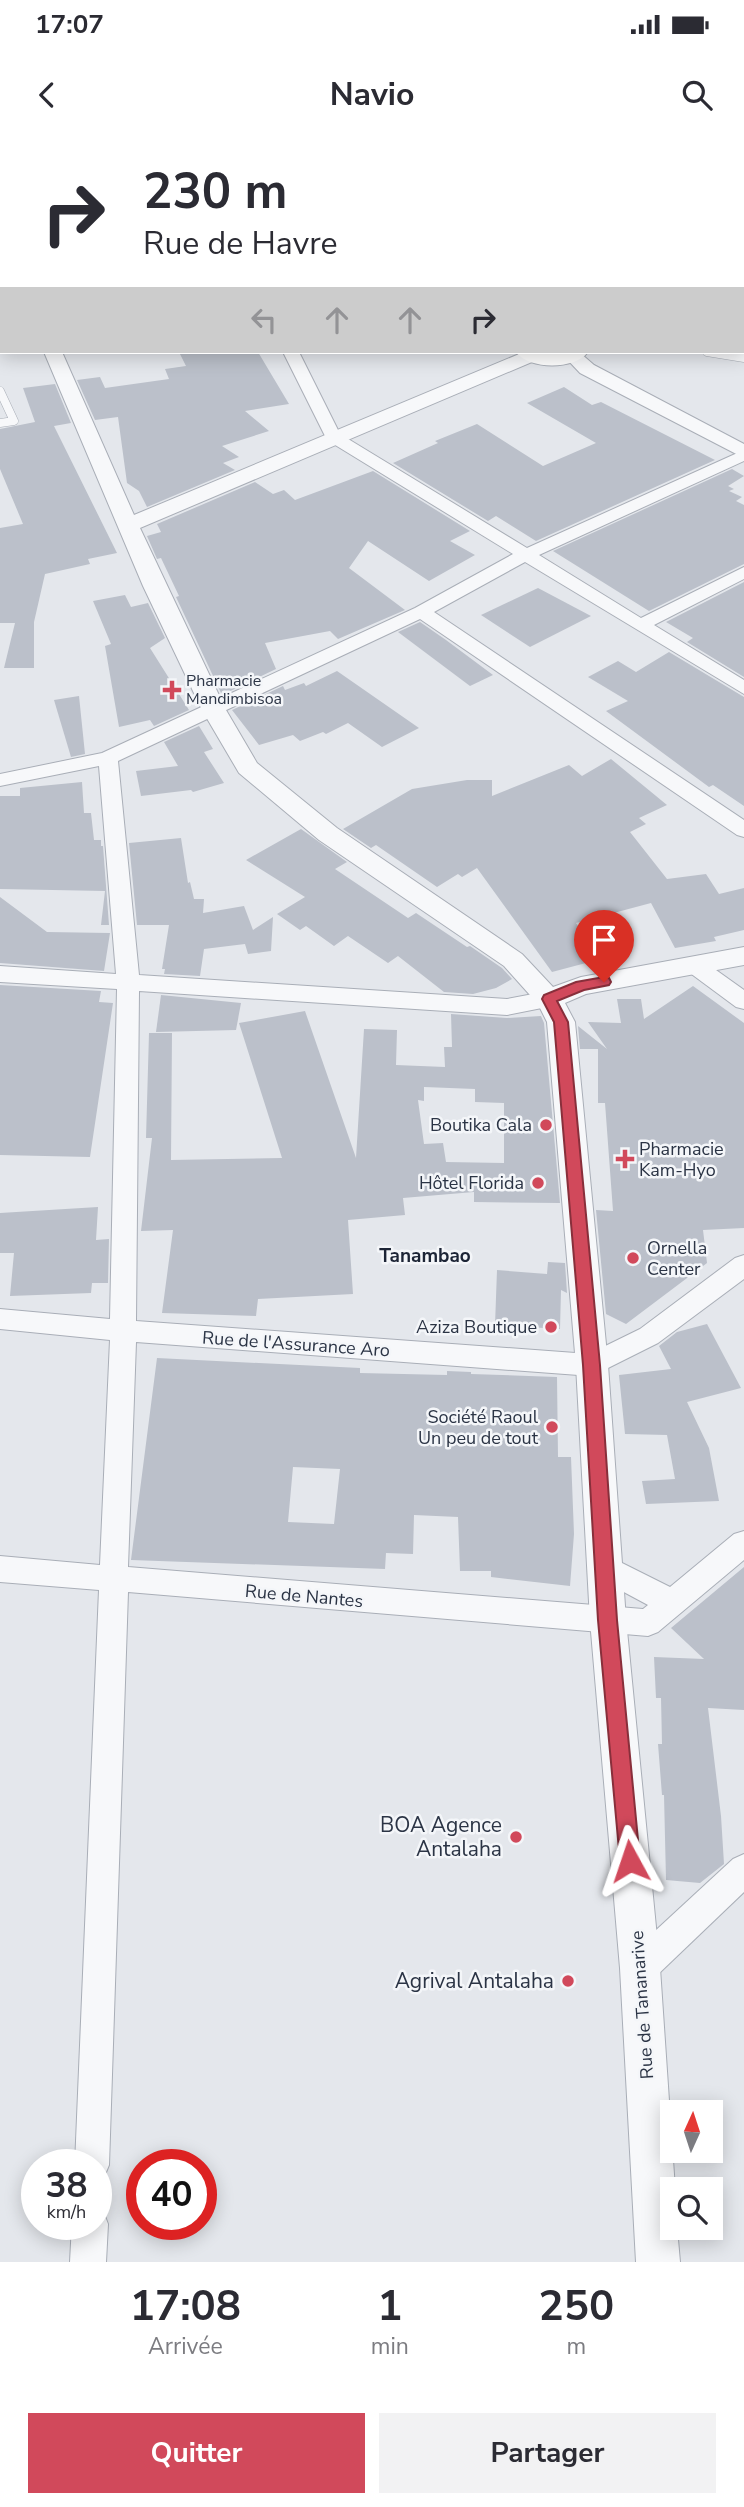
<!DOCTYPE html>
<html lang="fr">
<meta charset="utf-8">
<style>
:root{--surface:#fff;--page:#f2f2f3;--text:#2b2b33;--muted:#7c7c81;--accent:#d1495b}
body{margin:0;font-family:"Nunito Sans",sans-serif;background:var(--page);color:var(--text);height:100vh;display:flex;flex-direction:column;font-size:26px;white-space:nowrap}
*{box-sizing:border-box;margin:0}
p{font-size:23px;color:var(--muted)}
.icon{flex:none;width:38px;height:38px;fill:none;stroke:currentColor;stroke-width:2;stroke-linecap:round;stroke-linejoin:round}
.map{position:relative;height:2122px;overflow:hidden}
.panel{display:flex;flex-direction:column;background:var(--surface);flex:1}
.panel>*{flex:none}
.banner{position:absolute;left:0px;top:0px;width:746px;height:214px;box-shadow:0 4px 18px #0003;background:#fff;color:var(--text);overflow:hidden}
.needle{width:46px;rotate:3deg}
.buttons{position:absolute;left:660px;top:1960px;display:grid;gap:14px}
.buttons a{display:grid;place-items:center;width:63px;height:63px;border-radius:0px;background:var(--surface);box-shadow:0 4px 18px #0003;font-size:35px}
.speed{position:absolute;left:21px;top:2009px;display:flex;gap:14px;font-size:35px;font-weight:700;text-align:center}
.speed>*{display:grid;place-content:center;width:91px;height:91px;border-radius:50%;background:var(--surface);box-shadow:0 4px 18px #0003;line-height:1}
.speed small{font-size:18px;font-weight:400}
.speed .limit{border:10px solid #d22;background:#fff;color:#111}
.pin{position:absolute;display:grid;place-items:center;width:60px;height:60px;color:#fff;margin:-72px -30px;border-radius:50% 50% 50% 0;rotate:-45deg;box-shadow:0 0 7px #0007}
.pin .icon{rotate:45deg}
.me{position:absolute;width:77px;margin:-38px;rotate:355deg;stroke-linejoin:round;filter:drop-shadow(0 0 5px #0008)}
.turn{display:flex;align-items:center;gap:24px;height:147px;padding:0 28px;font-size:32px}
.turn .icon{width:91px;height:91px;stroke-width:2.5}
.turn b{display:block;font-size:49px;line-height:60px}
.lanes{display:flex;align-items:center;height:66px;padding:0 28px;background:#0003;justify-content:center;gap:35px;direction:ltr}
.lanes .off{opacity:.35}
.eta{display:flex;justify-content:space-evenly;align-items:center;height:119px;text-align:center}
.eta b{font-size:42px;font-weight:700;line-height:49px}
.action{display:flex;gap:14px;margin-top:auto;padding:14px 28px}
.action a{flex:1;height:80px;border-radius:0px;background:var(--accent);color:#fff;font-size:28px;font-weight:700;line-height:80px;text-align:center}
.action a+a{background:var(--page);color:var(--text)}
.status{display:flex;justify-content:space-between;align-items:center;height:49px;padding:0 35px;background:var(--surface);direction:ltr}
.status svg{height:19px;fill:currentColor}
header{display:flex;justify-content:space-between;align-items:center;height:91px;padding:0 28px;background:var(--surface);font-size:32px;font-weight:700}
.map>svg:first-child{display:block}
.building{fill:#bbc0ca;fill-rule:evenodd}
.lines{fill:none;stroke-linecap:round;stroke-linejoin:round}
.service-casing{stroke:#a9aeb7;stroke-width:9}
.minor-casing{stroke:#a9aeb7;stroke-width:2}
.tertiary-casing{stroke:#a9aeb7;stroke-width:2}
.secondary-casing{stroke:#a9aeb7;stroke-width:2}
.service{stroke:#f7f8fa;stroke-width:8}
.minor{fill:#f7f8fa;fill-rule:evenodd}
.tertiary{fill:#f7f8fa;fill-rule:evenodd}
.secondary{fill:#fff;fill-rule:evenodd}
.route{fill:#d1495b;stroke:#882f3b;stroke-width:2}
.poi-dot{fill:#d1495b;stroke:#f4f6f9;stroke-width:2.5}
.labels{text-anchor:middle;dominant-baseline:central;stroke-width:5;stroke-linejoin:round;paint-order:stroke}
.far-poi-label{font-size:16px;fill:#2b3445;stroke:#f4f6f9;text-anchor:start}
.poi-label{font-size:18px;fill:#2b3445;stroke:#f4f6f9;text-anchor:end}
.street-label{font-size:18px;fill:#2b3445;stroke:#f4f6f9}
.neighbourhood-label{font-size:19px;font-weight:bold;fill:#1d2536;stroke:#f4f6f9}
.near-poi-label{font-size:21px;fill:#2b3445;stroke:#f4f6f9;text-anchor:end}
</style>
<div class="status"><b>17:07</b><svg viewBox="0 0 49 12"><path d="M0 12V9h3v3zM5 12V6h3v6zM10 12V3h3v9zM15 12V0h3v12zM26 1h20v11H26zM47 4h2v5h-2z"/></svg></div>
<header><svg class="icon" aria-label="back" viewBox="0 0 24 24"><path d="M15 5l-7 7 7 7"/></svg>Navio<svg class="icon" aria-label="search" viewBox="0 0 24 24"><circle cx="10" cy="10" r="6"/><path d="M15 15l6 6"/></svg></header>
<div class="map">
<svg width="744" height="2122" viewBox="0 0 744 2122">
<rect width="100%" height="100%" fill="#e4e7ec"/>
<g class="building">
<polygon points="179,212 258,212 289,264 245,271 269,291 222,306 239,317 223,323 235,330 147,367 139,351 127,343 118,277 95,280 77,240 100,237 105,248 169,239 165,229 186,226"/>
<polygon points="55,244 71,283 54,286 117,413 88,419 90,424 45,434 34,482 34,528 4,528 15,483 0,483 0,388 23,384 0,329 0,289 35,282 23,248"/>
<polygon points="564,247 592,265 601,262 715,320 536,401 496,376 488,381 393,323 438,303 435,301 477,284 543,326 596,303 527,263"/>
<polygon points="732,329 744,336 728,346 734,349 729,351 742,357 736,361 744,365 744,424 649,471 553,411"/>
<polygon points="373,331 470,391 450,401 475,415 429,441 368,401 349,428 405,470 338,499 330,491 265,503 276,529 222,555 176,457 179,456 161,418 157,419 147,396 161,392 157,384 255,342 273,354 284,350 295,360"/>
<polygon points="744,442 744,537 687,502 693,498 666,482"/>
<polygon points="538,448 591,476 530,507 481,475"/>
<polygon points="125,455 131,467 148,463 165,498 150,508 189,570 154,586 150,580 119,587 105,506 111,504 93,461"/>
<polygon points="420,482 446,500 493,535 470,546 398,492"/>
<polygon points="669,512 744,557 744,666 713,645 709,647 606,571 628,561 588,537 618,521 636,532"/>
<polygon points="337,531 419,588 382,607 348,583 326,594 323,592 300,601 293,595 259,605 232,570 283,546 285,550 304,543 306,546"/>
<polygon points="79,556 85,614 71,617 54,560"/>
<polygon points="199,586 213,609 204,612 224,643 193,652 191,650 141,656 136,631 178,626 164,602"/>
<polygon points="611,619 667,665 639,678 646,684 630,692 667,739 706,734 719,754 744,748 744,790 714,797 716,801 675,808 651,763 576,783 601,819 552,832 477,728 462,737 458,734 437,747 376,705 371,708 343,689 412,649 467,640 492,640 492,656 569,625 582,636"/>
<polygon points="82,642 84,673 91,673 94,700 101,700 101,706 103,706 109,785 101,785 105,751 0,749 0,656 20,656 20,648"/>
<polygon points="301,689 347,722 335,729 408,778 416,773 467,807 470,806 502,828 512,839 496,848 473,854 444,852 398,816 388,823 348,796 334,806 306,786 300,790 277,774 305,757 246,720"/>
<polygon points="181,698 188,743 190,742 194,759 204,759 203,773 244,766 253,790 273,777 271,811 248,814 245,804 204,809 200,836 164,834 165,829 162,829 169,785 137,785 129,703"/>
<polygon points="0,757 47,792 110,793 104,831 0,823"/>
<polygon points="0,845 101,851 99,862 113,863 90,1017 0,1015"/>
<polygon points="693,846 744,883 744,1088 703,1090 707,1123 626,1184 606,1174 596,1070 613,1071 605,963 598,963 598,909 580,909 578,886 607,909 588,882 621,883 617,859 641,859 644,879"/>
<polygon points="161,855 241,863 236,890 156,892"/>
<path d="M305,871L356,1018L364,889L397,890L396,925L445,927L444,907H452L451,874L507,878L541,876L544,883L560,1063L474,1062V1052L403,1058L405,1075L348,1080L353,1154L258,1159L256,1176L162,1173L173,1090L141,1091L152,998H146L149,893H172L171,1020L282,1018L239,883ZM424,947L475,949V962L504,963V1023L446,1022L443,1003L424,1004L418,960L424,961Z"/>
<polygon points="98,1067 96,1100 109,1099 108,1143 92,1143 91,1153 10,1156 14,1113 0,1113 0,1073"/>
<polygon points="548,1122 565,1123 567,1153 561,1150 560,1189 495,1185 497,1130 547,1134"/>
<polygon points="707,1184 741,1248 687,1262 709,1308 719,1361 646,1364 642,1341 675,1339 667,1295 625,1294 619,1235 671,1229 659,1206 677,1192"/>
<path d="M157,1218L360,1228V1233L447,1235V1231L471,1232V1234L557,1237L558,1317H571L574,1394L570,1446L491,1437V1431H460L458,1377L414,1375L413,1414L386,1413L385,1429L131,1420ZM293,1327L340,1329L334,1384L288,1382Z"/>
<polygon points="744,1427 744,1570 708,1568 721,1676 724,1724 700,1743 666,1740 664,1655 662,1655 658,1604 662,1604 661,1558 656,1558 654,1517 704,1519 671,1488"/>
</g>
<g class="lines">
<g class="service-casing">
<g id="service">
<polyline points="707,212 744,218"/>
<polyline points="0,251 14,281 0,283"/>
</g>
</g>
<g class="minor-casing">
<g id="minor">
<polygon points="157,0 171,0 171,2 158,2"/>
<polygon points="379,0 405,0 378,2"/>
<polygon points="472,0 486,0 487,2 474,2"/>
<polygon points="638,0 652,0 653,2 640,2"/>
<rect x="0" y="58" width="2" height="8"/>
<rect x="0" y="194" width="2" height="10"/>
<polygon points="283,212 299,212 340,294 527,408 744,310 744,321 539,415 641,478 744,427 744,439 654,485 744,540 744,554 525,422 434,472 744,680 744,697 737,695 420,479 118,621 139,835 507,859 549,851 557,853 560,859 557,865 507,875 139,851 136,1181 589,1214 640,1189 735,1118 744,1115 744,1139 658,1203 592,1236 136,1202 128,1427 643,1469 648,1465 594,1436 590,1427 594,1418 604,1414 670,1447 734,1394 744,1391 744,1420 658,1492 648,1496 128,1452 109,2025 104,2037 96,2041 96,2025 75,2025 99,1450 0,1442 0,1416 100,1425 110,1200 0,1189 0,1169 110,1179 117,849 0,842 0,826 116,834 99,626 0,646 0,634 102,613 415,468 513,414 327,300"/>
<polygon points="694,817 702,820 744,850 744,869 736,867 686,830 683,825 686,820"/>
<polygon points="744,1714 744,1752 652,1840 640,1844 628,1840 624,1828 628,1816 733,1719"/>
<polygon points="96,2069 103,2071 108,2084 106,2122 70,2122 72,2084 96,2084"/>
</g>
</g>
<g class="tertiary-casing">
<g id="tertiary">
<rect x="0" y="110" width="2" height="13"/>
<polygon points="44,212 62,212 134,375 524,212 539,212 541,215 539,219 140,388 226,570 257,623 337,688 522,814 553,847 581,837 744,807 744,825 586,854 565,863 575,882 608,1225 626,1480 660,1828 675,2049 672,2049 672,2088 677,2088 680,2122 636,2122 620,1828 590,1480 576,1225 547,882 538,864 504,826 319,700 239,633 202,570 143,446"/>
<polygon points="565,212 579,212 594,225 744,304 744,318 580,233 563,215"/>
</g>
</g>
<g class="secondary-casing">
<g id="secondary">
<polygon points="365,0 384,0 385,2 366,2"/>
<path d="M516,212H588C575,230 529,230 516,212Z"/>
</g>
</g>
<use href="#service" class="service"/>
<use href="#minor" class="minor"/>
<use href="#tertiary" class="tertiary"/>
<use href="#secondary" class="secondary"/>
</g>
<polygon class="route" points="604,837 609,838 611,842 609,845 584,850 557,861 568,882 600,1225 617,1480 640,1721 637,1728 630,1731 623,1728 620,1721 598,1480 583,1225 554,882 542,859 544,855 576,842"/>
<g class="poi-dot">
<path d="M168.5 539.5h7v7h7v7h-7v7h-7v-7h-7v-7h7z"/>
<circle cx="546" cy="985" r="7"/>
<path d="M621.5 1008.5h7v7h7v7h-7v7h-7v-7h-7v-7h7z"/>
<circle cx="538" cy="1043" r="7"/>
<circle cx="633" cy="1118" r="7"/>
<circle cx="551" cy="1187" r="7"/>
<circle cx="552" cy="1287" r="7"/>
<circle cx="516" cy="1697" r="7"/>
<circle cx="568" cy="1841" r="7"/>
</g>
<g class="labels">
<g class="far-poi-label">
<text x="186" y="541">Pharmacie<tspan x="186" dy="18">Mandimbisoa</tspan></text>
</g>
<g class="poi-label">
<text x="532" y="985">Boutika Cala</text>
<text x="639" y="1009" text-anchor="start">Pharmacie<tspan x="639" dy="21">Kam-Hyo</tspan></text>
<text x="524" y="1043">Hôtel Florida</text>
<text x="647" y="1108" text-anchor="start">Ornella<tspan x="647" dy="21">Center</tspan></text>
<text x="537" y="1187">Aziza Boutique</text>
<text x="538" y="1277">Société Raoul<tspan x="538" dy="21">Un peu de tout</tspan></text>
</g>
<g class="street-label">
<text transform="translate(296 1204) rotate(4)">Rue de l'Assurance Aro</text>
<text transform="translate(304 1456) rotate(5)">Rue de Nantes</text>
<text transform="translate(642 1865) rotate(-94)">Rue de Tananarive</text>
</g>
<g class="neighbourhood-label">
<text x="425" y="1116">Tanambao</text>
</g>
<g class="near-poi-label">
<text x="502" y="1685">BOA Agence<tspan x="502" dy="24">Antalaha</tspan></text>
<text x="554" y="1841">Agrival Antalaha</text>
</g>
</g>
</svg>
<div class="buttons">
<a><svg class="needle" viewBox="-14 -14 28 28"><path d="M0-13l5 13h-10z" fill="#e53935"/><path d="M0 13l5-13h-10z" fill="#7c7c81"/></svg></a>
<a><svg class="icon" aria-label="search" viewBox="0 0 24 24"><circle cx="10" cy="10" r="6"/><path d="M15 15l6 6"/></svg></a>
</div>
<div class="speed"><div>38<small>km/h</small></div><div class="limit">40</div></div>
<div class="pin" style="left:604px;top:842px;background:#d93025"><svg class="icon" aria-label="arrive" viewBox="0 0 24 24"><path d="M6 21V4h12l-3 4 3 4H6"/></svg></div>
<svg class="me" style="left:630px;top:1721px" viewBox="-20 -20 40 40"><path d="M0-17L14 15 0 8-14 15z" fill="#d1495b" stroke="#fff" stroke-width="4"/></svg>
<div class="banner">
<div class="turn"><svg class="icon" aria-label="right" viewBox="0 0 24 24"><path d="M7 20v-9h11M14 6l5 5-5 5"/></svg><div><b>230 m</b>Rue de Havre</div></div>
<div class="lanes"><svg class="icon off" aria-label="left" viewBox="0 0 24 24"><path d="M17 20v-9H6M10 6l-5 5 5 5"/></svg><svg class="icon off" aria-label="ahead" viewBox="0 0 24 24"><path d="M12 20V5M6 11l6-6 6 6"/></svg><svg class="icon off" aria-label="ahead" viewBox="0 0 24 24"><path d="M12 20V5M6 11l6-6 6 6"/></svg><svg class="icon" aria-label="right" viewBox="0 0 24 24"><path d="M7 20v-9h11M14 6l5 5-5 5"/></svg></div>
</div>
</div>
<section class="panel">
<div class="eta">
<div><b>17:08</b><p>Arrivée</p></div>
<div><b>1</b><p>min</p></div>
<div><b>250</b><p>m</p></div>
</div>
<div class="action"><a>Quitter</a><a>Partager</a></div>
</section>
